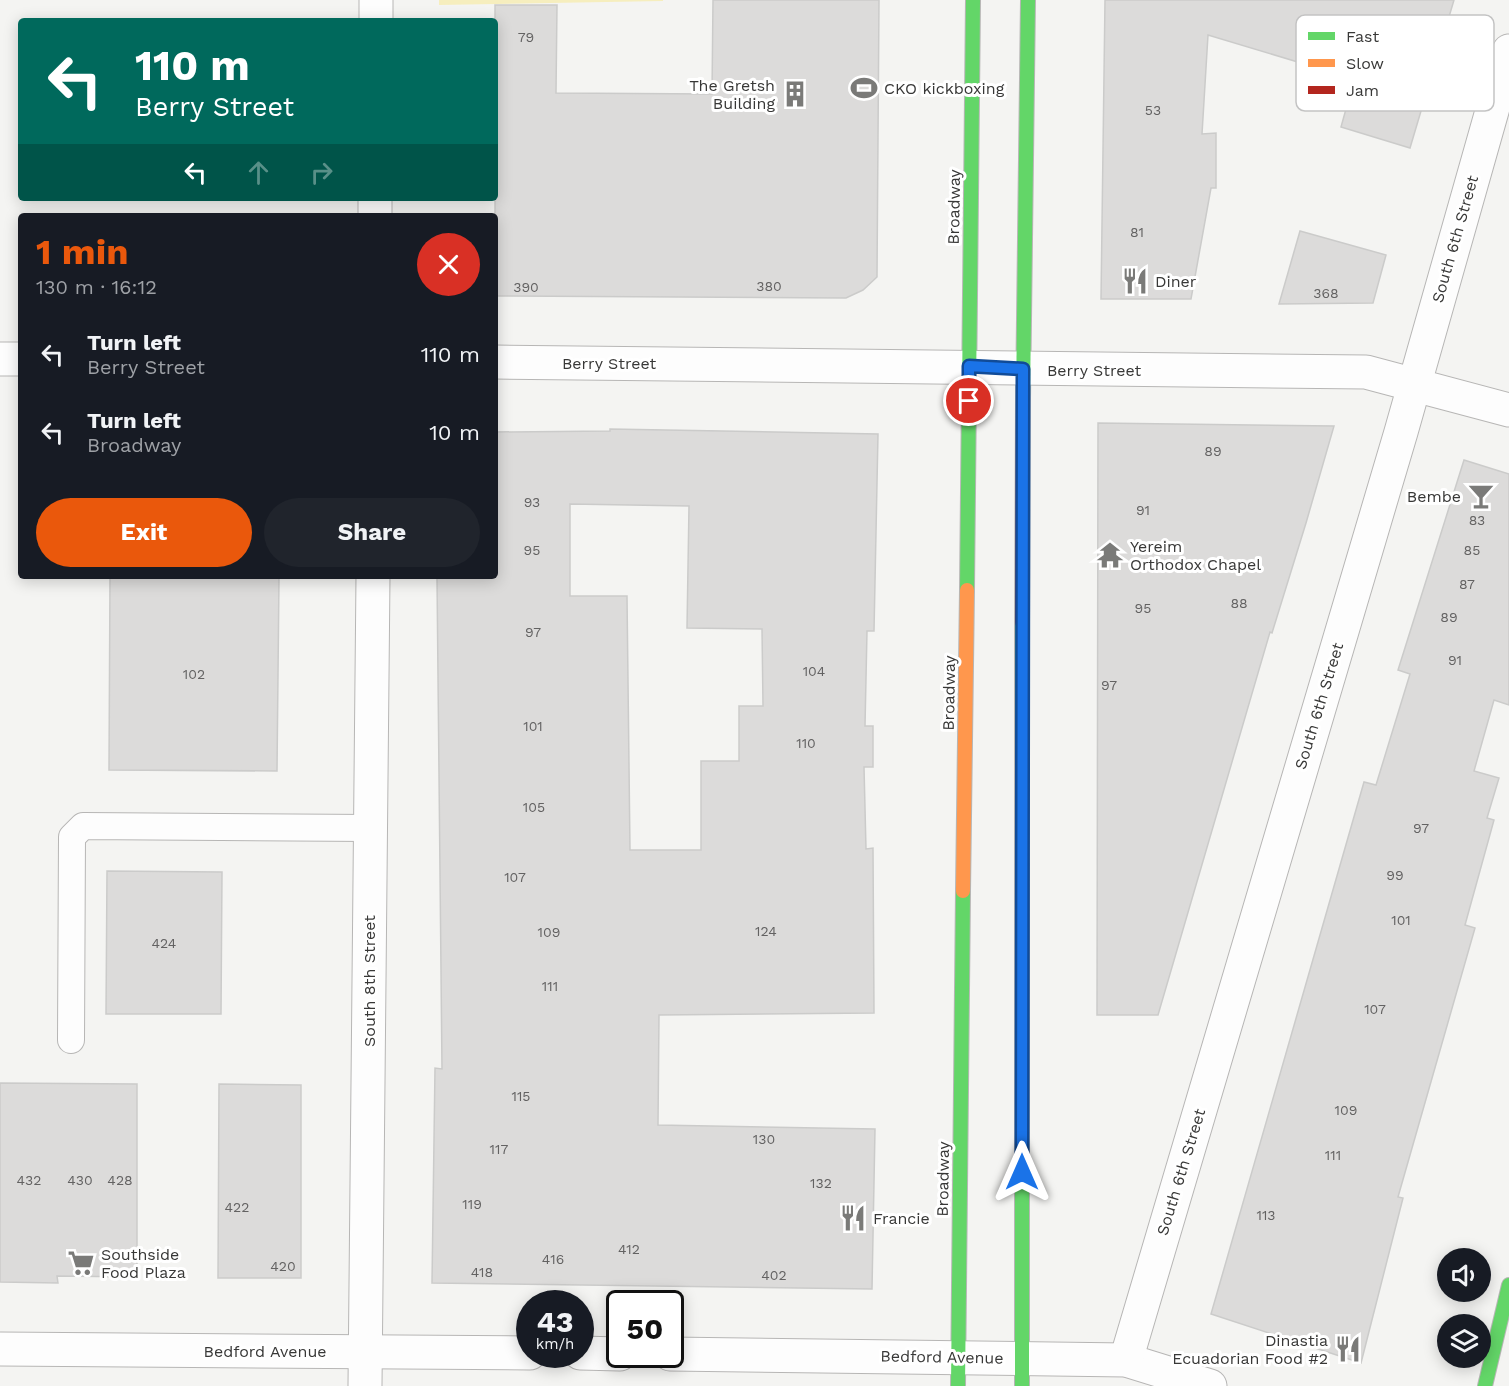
<!DOCTYPE html>
<meta charset="utf-8">
<style>
:root{--surface:#171b24;--page:#20242c;--text:#f1f3f6;--muted:#9ea1a6;--accent:#ea580c}
body{margin:0;font-family:"Work Sans",sans-serif;background:var(--page);color:var(--text);height:100vh;display:flex;flex-direction:column;font-size:22px;white-space:nowrap}
*{box-sizing:border-box;margin:0}
p{font-size:20px;color:var(--muted)}
.icon{flex:none;width:33px;height:33px;fill:none;stroke:currentColor;stroke-width:2;stroke-linecap:round;stroke-linejoin:round}
.map{position:relative;flex:1;overflow:hidden}
.details{position:absolute;left:18px;top:213px;width:480px;height:366px;display:flex;flex-direction:column;background:var(--surface);border-radius:6px;box-shadow:0 3px 15px #0003}
.details>*{flex:none}
.hud{position:absolute;left:18px;top:18px;width:480px;height:183px;border-radius:6px;box-shadow:0 3px 15px #0003;background:#00695c;color:#fff;overflow:hidden}
.tools{position:absolute;left:1437px;top:1248px;display:grid;gap:12px}
.tools a{display:grid;place-items:center;width:54px;height:54px;border-radius:50%;background:var(--surface);box-shadow:0 3px 15px #0003;font-size:30px}
.speed{position:absolute;left:516px;top:1290px;display:flex;gap:12px;font-size:30px;font-weight:700;text-align:center}
.speed>*{display:grid;place-content:center;width:78px;height:78px;border-radius:50%;background:var(--surface);box-shadow:0 3px 15px #0003;line-height:1}
.speed small{font-size:15px;font-weight:400}
.speed .limit{border:3px solid #111;border-radius:9px;background:#fff;color:#111}
.pin{position:absolute;display:grid;place-items:center;width:51px;height:51px;color:#fff;margin:-26px;border:3px solid #fff;border-radius:50%;box-shadow:0 2px 6px #0007}
.me{position:absolute;width:66px;margin:-33px;rotate:0deg;stroke-linejoin:round;filter:drop-shadow(0 0 4px #0008)}
.turn{display:flex;align-items:center;gap:21px;height:126px;padding:0 18px;font-size:27px}
.turn .icon{width:78px;height:78px;stroke-width:2.5}
.turn b{display:block;font-size:42px;line-height:51px}
.lanes{display:flex;align-items:center;height:57px;padding:0 18px;background:#0003;justify-content:center;gap:30px;direction:ltr}
.lanes .off{opacity:.35}
.round{display:grid;place-items:center;flex:none;width:63px;height:63px;border-radius:32px;background:var(--page)}
.head{display:flex;align-items:center;justify-content:space-between;height:102px;padding:0 18px}
h1{font-size:36px;font-weight:700;line-height:45px;color:var(--accent)}
.cta{display:flex;gap:12px;margin-top:auto;padding:12px 18px}
.cta a{flex:1;height:69px;border-radius:36px;background:var(--accent);color:#fff;font-size:24px;font-weight:700;line-height:69px;text-align:center}
.cta a+a{background:var(--page);color:var(--text)}
ul{padding:0;list-style:none}
li{display:flex;align-items:center;gap:18px;height:78px;padding:0 18px}
li div{flex:1}
li b{display:block;font-size:22px}
li em{font-style:normal}
.map>svg:first-child{display:block}
.green{fill:#f6eebe}
.building{fill:#dcdbda;stroke:#cbcbca;stroke-width:1.5;fill-rule:evenodd}
.lines{fill:none;stroke-linecap:round;stroke-linejoin:round}
.lane-casing{stroke:#b7b6b5;stroke-width:28}
.street-casing{stroke:#b7b6b5;stroke-width:35}
.fast-casing{stroke:#b7b6b5;stroke-width:16}
.slow-casing{stroke:#b7b6b5;stroke-width:16}
.jam-casing{stroke:#b7b6b5;stroke-width:16}
.lane{stroke:#fdfdfd;stroke-width:26}
.street{stroke:#fdfdfd;stroke-width:33}
.fast{stroke:#63d668;stroke-width:14}
.slow{stroke:#ff974d;stroke-width:14}
.jam{stroke:#b3261e;stroke-width:14}
.route-casing{stroke:#114b97;stroke-width:15}
.route{stroke:#1a73e8;stroke-width:10}
.labels{text-anchor:middle;dominant-baseline:central;stroke-width:6;stroke-linejoin:round;paint-order:stroke}
.number-label{font-size:14px;fill:#636262}
.poi-label{font-size:16px;fill:#383837;stroke:#fff;text-anchor:start}
.street-label{font-size:16px;fill:#383837;stroke:#fff}
.key{fill:#fff;stroke:#c3c3c3;stroke-width:1.5}
.key-label{font-size:16px;fill:#383837}
</style>
<div class="map">
<svg width="1509" height="1386" viewBox="0 0 1509 1386">
<rect width="100%" height="100%" fill="#f4f4f2"/>
<polygon class="green" points="439,0 663,0 663,1 439,5"/>
<g class="building">
<polygon points="713,0 879,0 877,277 863,290 846,298 495,296 495,5 557,5 556,93 712,94"/>
<polygon points="1105,0 1454,0 1410,148 1341,127 1346,109 1312,98 1321,69 1208,35 1202,134 1216,133 1216,188 1211,188 1191,299 1101,299"/>
<polygon points="1300,231 1386,255 1373,303 1279,304"/>
<polygon points="1098,423 1334,426 1306,523 1272,633 1270,632 1158,1015 1097,1015"/>
<path d="M610,429L878,434L874,631H867L865,726H873V767H864L866,849L873,848L874,1013L659,1015L658,1125L875,1129L872,1289L432,1283L435,1068L442,1069L437,578H450V576H495V432L610,431ZM570,504L689,506L687,628L762,629L763,706H739V761H701V850H630L627,596H570Z"/>
<polygon points="1464,460 1509,474 1509,705 1494,700 1474,771 1499,778 1487,818 1494,820 1465,925 1475,928 1398,1197 1403,1198 1361,1363 1211,1314 1364,782 1376,785 1410,674 1398,670"/>
<polygon points="110,576 279,578 277,771 109,770"/>
<polygon points="107,871 222,872 221,1014 106,1014"/>
<polygon points="0,1083 137,1084 137,1277 57,1276 58,1283 0,1282"/>
<polygon points="219,1084 301,1085 301,1278 218,1278"/>
</g>
<g class="lines">
<g class="lane-casing">
<polyline id="lane" points="71,1040 72,837 83,826 370,828"/>
</g>
<g class="street-casing">
<g id="street">
<polyline points="376,21 376,0"/>
<polyline points="375,216 375,198"/>
<polyline points="0,359 21,359"/>
<polyline points="495,362 1366,372 1509,410"/>
<polyline points="0,1349 530,1353"/>
<polyline points="580,1353 620,1354"/>
<polyline points="670,1354 1126,1360 1210,1386"/>
<polyline points="1126,1360 1401,432 1509,51"/>
<polyline points="365,1386 373,576"/>
</g>
</g>
<g class="fast-casing">
<g id="fast">
<polyline points="1023,399 1028,0"/>
<polyline points="967,590 973,0"/>
<polyline points="958,1386 963,891"/>
<polyline points="1022,1386 1022,622"/>
<polyline points="1485,1386 1509,1285"/>
</g>
</g>
<g class="slow-casing">
<polyline id="slow" points="963,891 967,590"/>
</g>
<g class="jam-casing">
<polyline id="jam" points="1022,622 1023,399"/>
</g>
<use href="#lane" class="lane"/>
<use href="#street" class="street"/>
<use href="#fast" class="fast"/>
<use href="#slow" class="slow"/>
<use href="#jam" class="jam"/>
</g>
<g class="lines">
<g class="route-casing">
<polyline id="route" points="969,401 969,366 1023,369 1022,1172"/>
</g>
<use href="#route" class="route"/>
</g>
<defs>
<g id="stadium-bare" transform="scale(2.07)"><path d="M0-5a6.5 5 0 1 0 0 10a6.5 5 0 1 0 0-10ZM-3.5-1.8h7v3.6h-7Z" fill="#7a7a78" stroke="#fff" stroke-width="2.5" paint-order="stroke"/></g>
<g id="building-bare" transform="scale(2.07)"><path d="M-4-6H4V6H1V3H-1V6H-4ZM-2.5-4.3h1.7v1.8h-1.7ZM.8-4.3h1.7v1.8H.8ZM-2.5-1h1.7V.8h-1.7ZM.8-1h1.7V.8H.8Z" fill="#7a7a78" stroke="#fff" stroke-width="2.5" paint-order="stroke"/></g>
<g id="restaurant-bare" transform="scale(2.07)"><path d="M-5-6h1v4h1v-4h1v4h1v-4h1v5L-1.5 .5V6h-2V.5L-5-1ZM5-6V6H3V1.5H1.5Q1.5-4 5-6Z" fill="#7a7a78" stroke="#fff" stroke-width="2.5" paint-order="stroke"/></g>
<g id="bar-bare" transform="scale(2.07)"><path d="M-6-5H6L.8 .8V4.5H3.5V6h-7V4.5H-.8V.8Z" fill="#7a7a78" stroke="#fff" stroke-width="2.5" paint-order="stroke"/></g>
<g id="temple-bare" transform="scale(2.07)"><path d="M0-6L5-2H3V0L6.5 2.5H4V6H1.5V3h-3V6H-4V2.5H-6.5L-3 0V-2H-5Z" fill="#7a7a78" stroke="#fff" stroke-width="2.5" paint-order="stroke"/></g>
<g id="supermarket-bare" transform="scale(2.07)"><path d="M-6-5.5h2.5l.6 2H6L4.5 2H-2.5L-4.4-4H-6ZM-1.5 3.2a1.3 1.3 0 1 0 .1 0ZM3 3.2a1.3 1.3 0 1 0 .1 0Z" fill="#7a7a78" stroke="#fff" stroke-width="2.5" paint-order="stroke"/></g>
</defs>
<g fill-rule="evenodd">
<use href="#stadium-bare" x="864" y="88"/>
<use href="#building-bare" x="795" y="94"/>
<use href="#restaurant-bare" x="1135" y="281"/>
<use href="#bar-bare" x="1481" y="496"/>
<use href="#temple-bare" x="1110" y="555"/>
<use href="#restaurant-bare" x="853" y="1218"/>
<use href="#supermarket-bare" x="81" y="1263"/>
<use href="#restaurant-bare" x="1348" y="1349"/>
</g>
<g class="labels">
<g class="number-label">
<text x="526" y="37">79</text>
<text x="1153" y="110">53</text>
<text x="1137" y="232">81</text>
<text x="769" y="286">380</text>
<text x="526" y="287">390</text>
<text x="1326" y="293">368</text>
<text x="1213" y="451">89</text>
<text x="532" y="502">93</text>
<text x="1143" y="510">91</text>
<text x="1477" y="520">83</text>
<text x="532" y="550">95</text>
<text x="1472" y="550">85</text>
<text x="1467" y="584">87</text>
<text x="1239" y="603">88</text>
<text x="1143" y="608">95</text>
<text x="1449" y="617">89</text>
<text x="533" y="632">97</text>
<text x="1455" y="660">91</text>
<text x="814" y="671">104</text>
<text x="194" y="674">102</text>
<text x="1109" y="685">97</text>
<text x="533" y="726">101</text>
<text x="806" y="743">110</text>
<text x="534" y="807">105</text>
<text x="1421" y="828">97</text>
<text x="1395" y="875">99</text>
<text x="515" y="877">107</text>
<text x="1401" y="920">101</text>
<text x="766" y="931">124</text>
<text x="549" y="932">109</text>
<text x="164" y="943">424</text>
<text x="550" y="986">111</text>
<text x="1375" y="1009">107</text>
<text x="521" y="1096">115</text>
<text x="1346" y="1110">109</text>
<text x="764" y="1139">130</text>
<text x="499" y="1149">117</text>
<text x="1333" y="1155">111</text>
<text x="29" y="1180">432</text>
<text x="80" y="1180">430</text>
<text x="120" y="1180">428</text>
<text x="821" y="1183">132</text>
<text x="472" y="1204">119</text>
<text x="237" y="1207">422</text>
<text x="1266" y="1215">113</text>
<text x="629" y="1249">412</text>
<text x="553" y="1259">416</text>
<text x="283" y="1266">420</text>
<text x="482" y="1272">418</text>
<text x="774" y="1275">402</text>
</g>
<g class="poi-label">
<text x="775" y="85" text-anchor="end">The Gretsh<tspan x="775" dy="18">Building</tspan></text>
<text x="884" y="88">CKO kickboxing</text>
<text x="1155" y="281">Diner</text>
<text x="1461" y="496" text-anchor="end">Bembe</text>
<text x="1130" y="546">Yereim<tspan x="1130" dy="18">Orthodox Chapel</tspan></text>
<text x="873" y="1218">Francie</text>
<text x="101" y="1254">Southside<tspan x="101" dy="18">Food Plaza</tspan></text>
<text x="1328" y="1340" text-anchor="end">Dinastia<tspan x="1328" dy="18">Ecuadorian Food #2</tspan></text>
</g>
<g class="street-label">
<text transform="translate(954 207) rotate(-89)">Broadway</text>
<text transform="translate(1455 239) rotate(-74)">South 6th Street</text>
<text x="609" y="363">Berry Street</text>
<text x="1094" y="370">Berry Street</text>
<text transform="translate(949 693) rotate(-89)">Broadway</text>
<text transform="translate(1319 706) rotate(-73)">South 6th Street</text>
<text transform="translate(369 981) rotate(-90)">South 8th Street</text>
<text transform="translate(1181 1172) rotate(-73)">South 6th Street</text>
<text transform="translate(943 1179) rotate(-89)">Broadway</text>
<text x="265" y="1351">Bedford Avenue</text>
<text transform="translate(942 1357) rotate(1)">Bedford Avenue</text>
</g>
</g>
<rect x="1296" y="15" width="198" height="96" rx="9" class="key"/>
<rect x="1308" y="32" width="27" height="8" fill="#63d668"/>
<rect x="1308" y="59" width="27" height="8" fill="#ff974d"/>
<rect x="1308" y="86" width="27" height="8" fill="#b3261e"/>
<g class="key-label">
<text x="1346" y="42">Fast</text>
<text x="1346" y="69">Slow</text>
<text x="1346" y="96">Jam</text>
</g>
</svg>
<div class="tools">
<a><svg class="icon" aria-label="sound" viewBox="0 0 24 24"><path d="M4 9h4l5-4v14l-5-4H4zM17 9q2 3 0 6"/></svg></a>
<a><svg class="icon" aria-label="layers" viewBox="0 0 24 24"><path d="M12 4l9 5-9 5-9-5zM3 14l9 5 9-5"/></svg></a>
</div>
<div class="speed"><div>43<small>km/h</small></div><div class="limit">50</div></div>
<div class="pin" style="left:969px;top:401px;background:#d93025"><svg class="icon" aria-label="arrive" viewBox="0 0 24 24"><path d="M6 21V4h12l-3 4 3 4H6"/></svg></div>
<svg class="me" style="left:1022px;top:1172px" viewBox="-20 -20 40 40"><path d="M0-17L14 15 0 8-14 15z" fill="#1a73e8" stroke="#fff" stroke-width="4"/></svg>
<div class="hud">
<div class="turn"><svg class="icon" aria-label="left" viewBox="0 0 24 24"><path d="M17 20v-9H6M10 6l-5 5 5 5"/></svg><div><b>110 m</b>Berry Street</div></div>
<div class="lanes"><svg class="icon" aria-label="left" viewBox="0 0 24 24"><path d="M17 20v-9H6M10 6l-5 5 5 5"/></svg><svg class="icon off" aria-label="ahead" viewBox="0 0 24 24"><path d="M12 20V5M6 11l6-6 6 6"/></svg><svg class="icon off" aria-label="right" viewBox="0 0 24 24"><path d="M7 20v-9h11M14 6l5 5-5 5"/></svg></div>
</div>
<section class="details">
<div class="head"><div><h1>1 min</h1><p>130 m · 16:12</p></div><a class="round" style="background:#d93025;color:#fff"><svg class="icon" aria-label="close" viewBox="0 0 24 24"><path d="M6 6l12 12M18 6L6 18"/></svg></a></div>
<ul>
<li><svg class="icon" aria-label="left" viewBox="0 0 24 24"><path d="M17 20v-9H6M10 6l-5 5 5 5"/></svg><div><b>Turn left</b><p>Berry Street</p></div><em>110 m</em></li>
<li><svg class="icon" aria-label="left" viewBox="0 0 24 24"><path d="M17 20v-9H6M10 6l-5 5 5 5"/></svg><div><b>Turn left</b><p>Broadway</p></div><em>10 m</em></li>
</ul>
<div class="cta"><a>Exit</a><a>Share</a></div>
</section>
</div>
